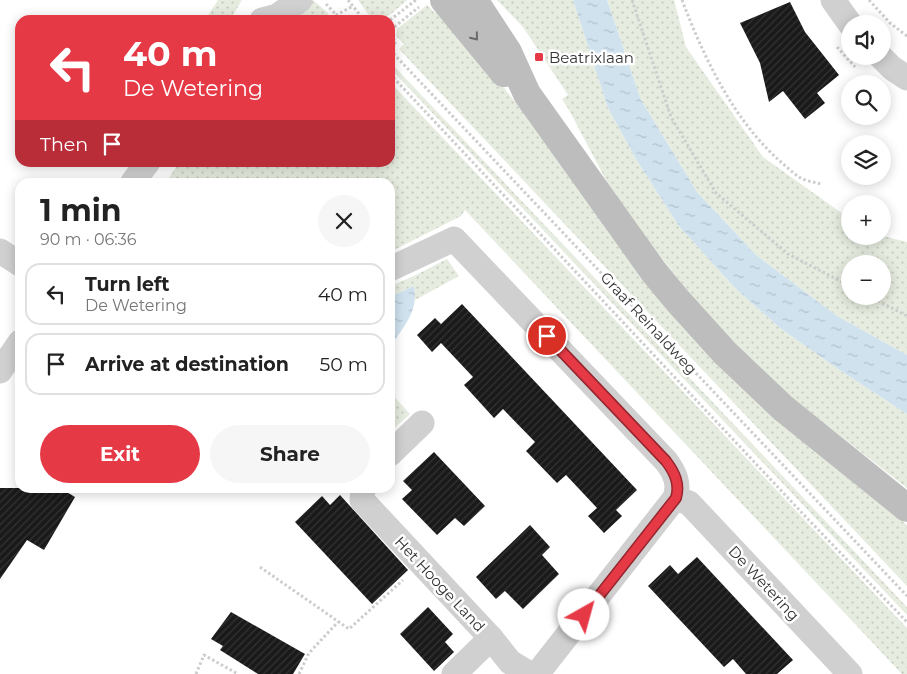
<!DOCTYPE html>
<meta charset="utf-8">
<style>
:root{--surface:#fff;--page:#f6f6f6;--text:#222;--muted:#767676;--line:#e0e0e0;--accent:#e63946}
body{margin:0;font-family:Montserrat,sans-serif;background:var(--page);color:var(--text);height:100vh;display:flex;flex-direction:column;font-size:19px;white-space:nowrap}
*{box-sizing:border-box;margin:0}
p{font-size:16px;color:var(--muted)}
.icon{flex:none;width:28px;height:28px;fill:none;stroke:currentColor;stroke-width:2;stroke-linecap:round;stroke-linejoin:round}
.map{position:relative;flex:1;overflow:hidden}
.sheet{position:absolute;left:15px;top:178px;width:380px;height:315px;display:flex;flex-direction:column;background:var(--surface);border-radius:15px;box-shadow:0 2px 12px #0003}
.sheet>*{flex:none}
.banner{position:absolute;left:15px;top:15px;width:380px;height:152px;border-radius:15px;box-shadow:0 2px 12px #0003;background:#e63946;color:#fff;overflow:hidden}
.buttons{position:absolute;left:841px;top:15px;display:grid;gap:10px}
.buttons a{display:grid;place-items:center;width:50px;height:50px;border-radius:50%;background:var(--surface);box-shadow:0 2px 12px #0003;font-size:25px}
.pin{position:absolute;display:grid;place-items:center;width:42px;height:42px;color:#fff;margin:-21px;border:2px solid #fff;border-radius:50%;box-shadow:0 1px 5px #0007}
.me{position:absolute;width:55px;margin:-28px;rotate:38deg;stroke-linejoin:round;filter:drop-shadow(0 0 4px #0008)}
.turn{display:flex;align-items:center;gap:18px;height:105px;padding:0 25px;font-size:22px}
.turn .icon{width:65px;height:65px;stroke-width:2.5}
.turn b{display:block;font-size:35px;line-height:42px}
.then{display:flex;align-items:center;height:48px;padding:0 25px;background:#0003;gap:10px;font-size:19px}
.round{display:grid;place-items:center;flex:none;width:52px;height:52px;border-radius:26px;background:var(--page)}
.head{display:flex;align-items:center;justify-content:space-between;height:85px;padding:0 25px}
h1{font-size:30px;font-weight:700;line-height:38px}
.action{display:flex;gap:10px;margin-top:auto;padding:10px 25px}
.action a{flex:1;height:58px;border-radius:30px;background:var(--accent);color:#fff;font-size:20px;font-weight:700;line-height:58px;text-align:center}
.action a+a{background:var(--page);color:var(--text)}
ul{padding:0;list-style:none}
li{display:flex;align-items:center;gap:15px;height:62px;margin:0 10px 8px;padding:0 15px;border:2px solid var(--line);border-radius:15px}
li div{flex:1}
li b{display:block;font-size:19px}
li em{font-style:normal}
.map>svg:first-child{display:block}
.grass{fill:url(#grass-dots);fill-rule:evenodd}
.water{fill:url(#water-ripples)}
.building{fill:url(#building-hatch)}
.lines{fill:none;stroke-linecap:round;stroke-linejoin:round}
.path{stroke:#cdcdcd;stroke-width:3;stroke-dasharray:2.5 2.5;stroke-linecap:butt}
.street{stroke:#d0d0d0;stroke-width:25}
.secondary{stroke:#bdbdbd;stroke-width:28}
.oneway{stroke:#6a6a6a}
.route-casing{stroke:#96252e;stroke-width:12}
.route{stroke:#e63946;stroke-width:9}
.poi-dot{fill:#e63946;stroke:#fff;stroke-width:2}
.labels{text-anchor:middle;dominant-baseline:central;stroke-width:5;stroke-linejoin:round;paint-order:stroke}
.poi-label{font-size:15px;fill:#333;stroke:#fff;text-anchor:start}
.street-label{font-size:15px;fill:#333;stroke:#fff}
</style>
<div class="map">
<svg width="907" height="674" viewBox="0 0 907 674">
<defs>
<pattern id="grass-dots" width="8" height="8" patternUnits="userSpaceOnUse" patternTransform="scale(1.25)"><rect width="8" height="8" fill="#e6ecdf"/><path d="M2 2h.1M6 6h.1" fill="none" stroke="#c6cbc0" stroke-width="1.8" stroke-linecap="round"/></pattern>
<pattern id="water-ripples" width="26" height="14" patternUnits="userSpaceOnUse" patternTransform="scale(1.25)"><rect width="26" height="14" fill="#cfe2ee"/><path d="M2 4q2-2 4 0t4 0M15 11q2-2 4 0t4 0" fill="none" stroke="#b2c2cd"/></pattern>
<pattern id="building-hatch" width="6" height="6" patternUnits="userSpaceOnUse" patternTransform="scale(1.25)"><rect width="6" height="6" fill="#1a1a1a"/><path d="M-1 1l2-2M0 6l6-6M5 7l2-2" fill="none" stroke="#333"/></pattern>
</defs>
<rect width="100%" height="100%" fill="#fff"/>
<g class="grass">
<polygon points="218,0 242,0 230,20 205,20"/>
<polygon points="313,0 329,14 318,20 289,20"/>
<path d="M358,0H407C400,6 383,24 374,19C367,15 363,6 358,0Z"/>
<polygon points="497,0 573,0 608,108 636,159 678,225 736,289 780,328 838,369 907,414 907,488 779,388 721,332 655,250 608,184 569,110 562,99 568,95 523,27"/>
<path d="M607,0H674L686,47L763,157L850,219V236H883L907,242V355L837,316L756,255L697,192L641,100ZM850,264H882V296H850Z"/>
<polygon points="427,5 435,13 441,9 524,113 651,289 679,322 733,380 780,423 907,525 907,586 399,49 404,44 396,36 397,29"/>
<polygon points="390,62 907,607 907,615 424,104 390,68"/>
<polygon points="390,82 907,628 907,674 902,674 465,210 461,216 390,252 390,182 166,182 179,163 390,162"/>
<polygon points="447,259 459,276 415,300 414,286 390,297 390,286 414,276"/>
<polygon points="390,392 410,414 390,432"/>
</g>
<g class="water">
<polygon points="573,0 607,0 641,100 697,192 756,255 837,316 907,355 907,414 838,369 780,328 736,289 678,225 636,159 608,108"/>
<path d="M414,286C419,312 403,327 390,347V297Z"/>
</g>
<g class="building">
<polygon points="790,2 805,32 839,75 817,93 825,103 805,119 783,91 769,102 760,63 740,23"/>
<polygon points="462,304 637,490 616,510 622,516 604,533 588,516 597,508 566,475 557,483 526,451 535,442 503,409 494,418 464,385 473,377 441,343 432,352 417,335 435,318 441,324"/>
<polygon points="434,452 485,506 464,526 455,518 437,535 402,499 412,490 403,481"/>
<polygon points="0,488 60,488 75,497 44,550 27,540 0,579"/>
<polygon points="340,495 408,570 372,604 295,522 322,496 330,505"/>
<polygon points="530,525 550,547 542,555 559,574 523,609 505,591 496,599 476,577"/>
<polygon points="697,557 793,660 777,674 746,674 733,659 724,667 648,586 670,565 678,574"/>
<polygon points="428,607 453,634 445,642 454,652 434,671 400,634"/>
<polygon points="231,612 305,654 293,674 258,674 220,650 223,646 211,639"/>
</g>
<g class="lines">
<g class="path">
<polyline points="348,0 364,20"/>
<polyline points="632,0 671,117 716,193 788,254 850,286"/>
<path d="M682,0C704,58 734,121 781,162C787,167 793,173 799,177C805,181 814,182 821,184"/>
<polyline points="869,0 890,23 907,36"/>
<polyline points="326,4 341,20"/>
<polyline points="327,20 353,6"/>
<polyline points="390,20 416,0"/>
<polyline points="390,47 396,42 392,37 393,28 419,7"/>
<polyline points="837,47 855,67"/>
<polyline points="390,50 907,596"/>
<polyline points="390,74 804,515 907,622"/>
<polyline points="869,296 907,316"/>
<polyline points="260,567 349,629 403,580"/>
<polyline points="196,674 204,655 238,674"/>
<polyline points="299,674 309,653 338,622"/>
</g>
<g class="street">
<polyline points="833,0 850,24"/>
<polyline points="262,20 277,16 300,0"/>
<polyline points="880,56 892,68 907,78"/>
<polyline points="133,182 148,162"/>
<polyline points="0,251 20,264"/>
<path d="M390,269L454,239L666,461C675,473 680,484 675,498L537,674"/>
<polyline points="0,371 20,342"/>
<polyline points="390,454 422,423"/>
<polyline points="363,488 362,500 491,638 454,674"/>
<polyline points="675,498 689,503 850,674"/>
<polyline points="491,638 510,662 530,674"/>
</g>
<g class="secondary">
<polyline points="444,0 504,73"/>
<polyline points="474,0 508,52 527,94 654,272 678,301 725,353 783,408 907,508"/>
</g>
</g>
<defs><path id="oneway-chevron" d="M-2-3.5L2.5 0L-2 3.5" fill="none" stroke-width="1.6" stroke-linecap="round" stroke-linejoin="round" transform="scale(1.25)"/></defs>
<use class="oneway" href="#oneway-chevron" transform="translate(475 37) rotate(51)"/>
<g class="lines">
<g class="route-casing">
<path id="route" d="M547,336L666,461C675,473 680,484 676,498L584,615"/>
</g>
<use href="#route" class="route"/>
</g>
<rect class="poi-dot" x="534" y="52" width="10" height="10" rx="2.5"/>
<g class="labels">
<g class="poi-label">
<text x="549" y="57">Beatrixlaan</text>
</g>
<g class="street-label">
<text transform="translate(649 323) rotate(47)">Graaf Reinaldweg</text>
<text transform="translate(764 583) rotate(47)">De Wetering</text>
<text transform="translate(440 584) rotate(47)">Het Hooge Land</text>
</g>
</g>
</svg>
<div class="buttons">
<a><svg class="icon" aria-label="sound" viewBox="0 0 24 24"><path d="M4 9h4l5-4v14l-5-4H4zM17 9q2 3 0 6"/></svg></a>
<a><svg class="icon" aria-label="search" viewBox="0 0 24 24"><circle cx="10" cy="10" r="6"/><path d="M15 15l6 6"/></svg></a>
<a><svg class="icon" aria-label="layers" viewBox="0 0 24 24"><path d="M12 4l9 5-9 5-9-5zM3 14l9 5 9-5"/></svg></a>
<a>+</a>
<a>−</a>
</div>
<div class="pin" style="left:547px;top:336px;background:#d93025"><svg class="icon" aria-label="arrive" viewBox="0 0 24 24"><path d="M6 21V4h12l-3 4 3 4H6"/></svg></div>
<svg class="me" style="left:584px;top:615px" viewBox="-20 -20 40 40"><circle r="19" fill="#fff"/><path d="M0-13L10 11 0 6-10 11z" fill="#e63946"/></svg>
<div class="banner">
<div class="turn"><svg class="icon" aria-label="left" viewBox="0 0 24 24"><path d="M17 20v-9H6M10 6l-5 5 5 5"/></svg><div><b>40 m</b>De Wetering</div></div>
<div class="then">Then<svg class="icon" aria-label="arrive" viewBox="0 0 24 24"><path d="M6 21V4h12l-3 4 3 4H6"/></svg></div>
</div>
<section class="sheet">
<div class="head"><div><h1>1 min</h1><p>90 m · 06:36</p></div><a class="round"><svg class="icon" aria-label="close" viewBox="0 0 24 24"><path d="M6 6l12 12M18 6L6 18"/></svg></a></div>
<ul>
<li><svg class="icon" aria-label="left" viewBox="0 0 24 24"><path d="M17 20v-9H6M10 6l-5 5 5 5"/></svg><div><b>Turn left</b><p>De Wetering</p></div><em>40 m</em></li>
<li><svg class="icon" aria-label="arrive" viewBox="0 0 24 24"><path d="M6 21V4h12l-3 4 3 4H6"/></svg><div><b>Arrive at destination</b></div><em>50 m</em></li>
</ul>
<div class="action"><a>Exit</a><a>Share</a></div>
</section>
</div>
